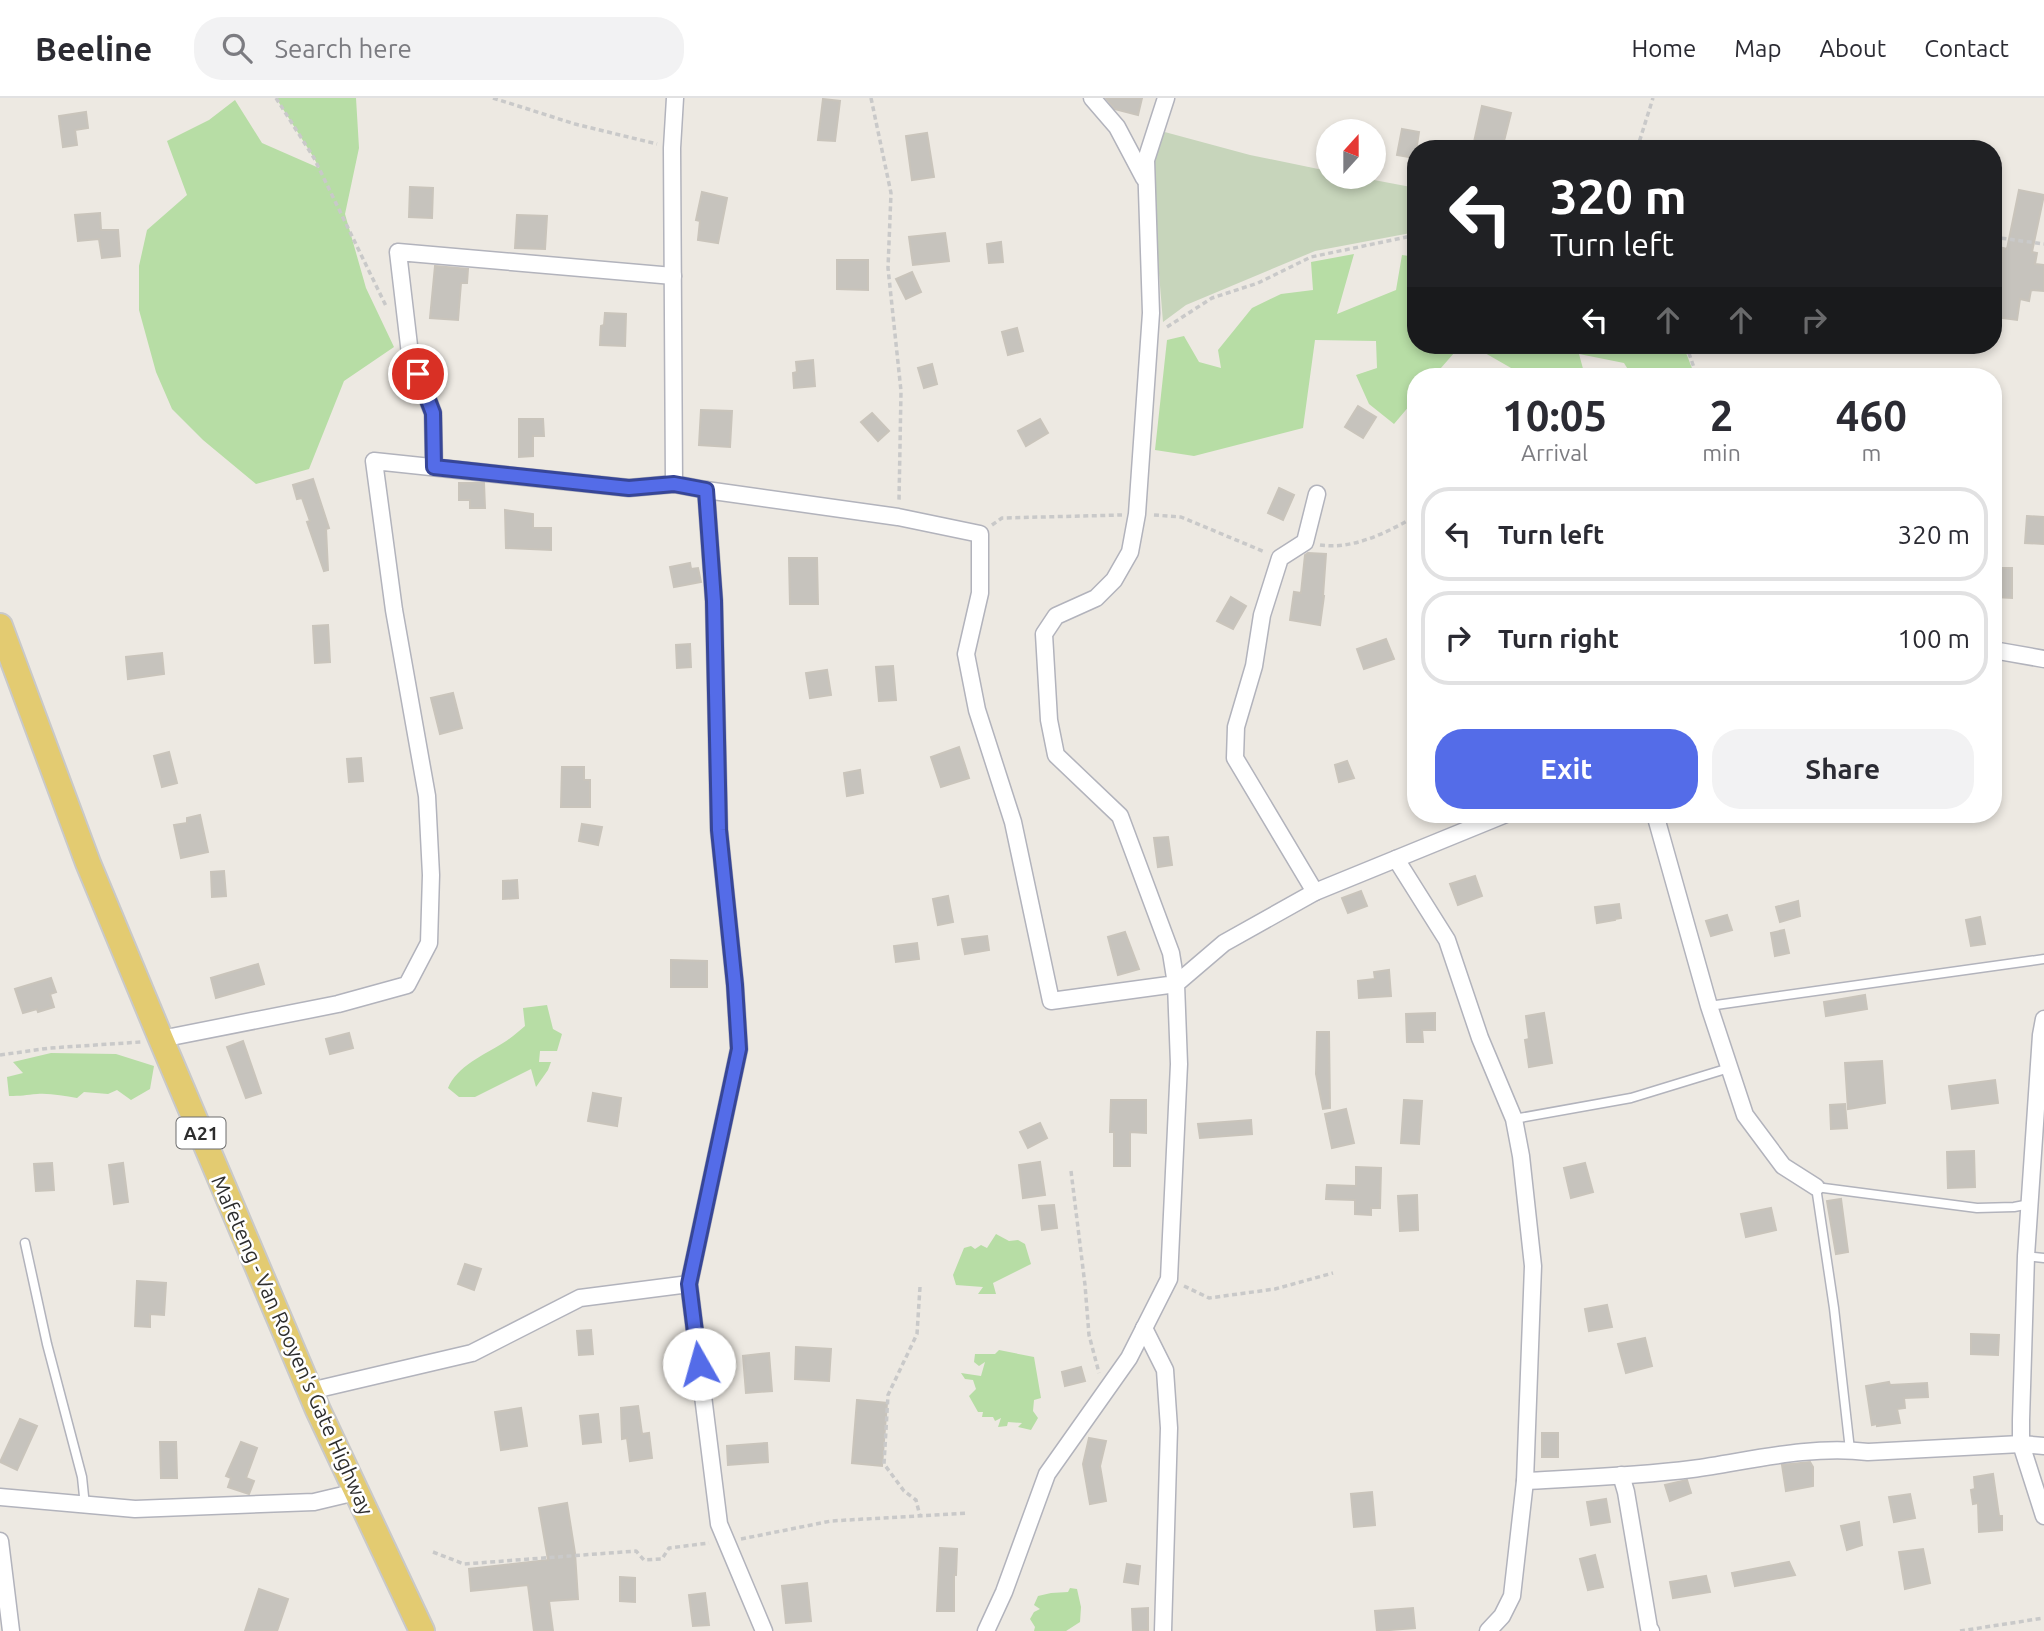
<!DOCTYPE html>
<style>
:root{--surface:#fff;--page:#f2f2f3;--text:#2b2b33;--muted:#7c7c81;--line:#e1e1e2;--accent:#546ce8}
body{margin:0;font-family:Ubuntu,sans-serif;background:var(--page);color:var(--text);height:100vh;display:flex;flex-direction:column;font-size:26px;white-space:nowrap}
*{box-sizing:border-box;margin:0}
p{font-size:23px;color:var(--muted)}
.icon{flex:none;width:38px;height:38px;fill:none;stroke:currentColor;stroke-width:2;stroke-linecap:round;stroke-linejoin:round}
.map{position:relative;flex:1;overflow:hidden}
.drawer{position:absolute;left:1407px;top:270px;width:595px;height:455px;display:flex;flex-direction:column;background:var(--surface);border-radius:28px;box-shadow:0 4px 10px #0003}
.drawer>*{flex:none}
.top-card{position:absolute;left:1407px;top:42px;width:595px;height:214px;border-radius:28px;box-shadow:0 4px 10px #0003;background:#202124;color:#fff;overflow:hidden}
.needle{width:46px;rotate:21deg}
.controls{position:absolute;left:1316px;top:21px;display:grid;gap:14px}
.controls a{display:grid;place-items:center;width:70px;height:70px;border-radius:50%;background:var(--surface);box-shadow:0 4px 10px #0003;font-size:35px}
.pin{position:absolute;display:grid;place-items:center;width:60px;height:60px;color:#fff;margin:-30px;border:4px solid #fff;border-radius:50%;box-shadow:0 2px 7px #0007}
.me{position:absolute;width:77px;margin:-38px;rotate:353deg;stroke-linejoin:round;filter:drop-shadow(0 0 5px #0008)}
.turn{display:flex;align-items:center;gap:24px;height:147px;padding:0 28px;font-size:32px}
.turn .icon{width:91px;height:91px;stroke-width:2.5}
.turn b{display:block;font-size:49px;line-height:60px}
.lanes{display:flex;align-items:center;height:66px;padding:0 28px;background:#0003;justify-content:center;gap:35px;direction:ltr}
.lanes .off{opacity:.35}
.eta{display:flex;justify-content:space-evenly;align-items:center;height:119px;text-align:center}
.eta b{font-size:42px;font-weight:700;line-height:49px}
.primary-button{display:flex;gap:14px;margin-top:auto;padding:14px 28px}
.primary-button a{flex:1;height:80px;border-radius:28px;background:var(--accent);color:#fff;font-size:28px;font-weight:700;line-height:80px;text-align:center}
.primary-button a+a{background:var(--page);color:var(--text)}
ul{padding:0;list-style:none}
li{display:flex;align-items:center;gap:21px;height:94px;margin:0 14px 10px;padding:0 14px;border:4px solid var(--line);border-radius:28px}
li div{flex:1}
li b{display:block;font-size:26px}
li em{font-style:normal}
header{display:flex;align-items:center;gap:42px;box-sizing:border-box;height:98px;padding:0 35px;background:var(--surface);border-bottom:2px solid var(--line)}
header strong{font-size:33px}
nav{display:flex;gap:38px;margin-inline-start:auto;font-size:24px}
.search{width:490px;height:63px;background:var(--page);display:flex;align-items:center;gap:18px;box-sizing:border-box;padding:0 24px;border-radius:28px;color:var(--muted);font-size:26px}
.map>svg:first-child{display:block}
.green{fill:#b7dda5}
.cemetery{fill:#c7d5bb}
.building{fill:#c6c3bd;stroke:#c9c4bb;stroke-width:2}
.lines{fill:none;stroke-linecap:round;stroke-linejoin:round}
.lane-casing{stroke:#b2b3bc;stroke-width:11}
.street-casing{stroke:#b2b3bc;stroke-width:19}
.primary-casing{stroke:#c9c9c9;stroke-width:28}
.path{stroke:#c9c9c9;stroke-width:3.5;stroke-dasharray:5 3.5;stroke-linecap:butt}
.lane{stroke:#fff;stroke-width:8}
.street{stroke:#fff;stroke-width:16}
.primary{stroke:#e3cb71;stroke-width:24}
.route-casing{stroke:#374697;stroke-width:18}
.route{stroke:#546ce8;stroke-width:12}
.labels{text-anchor:middle;dominant-baseline:central;stroke-width:5;stroke-linejoin:round;paint-order:stroke}
.shield{fill:#fff;stroke:#6d6d6d;stroke-width:2}
.shield-label{font-size:19px;font-weight:bold;fill:#2e2e2e}
.street-label{font-size:21px;fill:#2e2e2e;stroke:#fff}
</style>
<header>
<strong>Beeline</strong>
<div class="search"><svg class="icon" aria-label="search" viewBox="0 0 24 24"><circle cx="10" cy="10" r="6"/><path d="M15 15l6 6"/></svg>Search here</div>
<nav><a>Home</a><a>Map</a><a>About</a><a>Contact</a></nav>
</header>
<div class="map">
<svg width="2044" height="1533" viewBox="0 0 2044 1533">
<rect width="100%" height="100%" fill="#ede9e2"/>
<g class="green">
<polygon points="276,0 356,0 359,50 345,116 366,190 394,249 344,283 309,371 256,386 203,342 172,311 156,274 139,212 139,168 147,132 187,97 167,43 209,22 235,2 262,45 319,70 314,60"/>
<polygon points="1354,156 1337,216 1396,192 1402,157 1416,159 1416,247 1461,247 1434,278 1416,278 1416,300 1394,326 1369,306 1356,277 1377,270 1376,243 1315,242 1303,330 1194,358 1155,352 1167,242 1184,238 1199,264 1221,270 1218,252 1252,210 1281,196 1313,192 1311,164"/>
<polygon points="1471,247 1683,247 1695,278 1632,278 1624,265 1579,256 1585,278 1525,278"/>
<path d="M547,907L553,931L562,936L557,953H540L539,964H551L548,972L536,989L531,971L475,999H459L448,990C457,968 484,957 503,945C511,940 518,934 525,928L523,910Z"/>
<path d="M51,955L116,956L154,968L150,991L131,1002L117,992L108,996L84,994L77,1000C64,998 50,995 37,996C26,997 21,998 9,998L7,979L23,975L13,964Z"/>
<polygon points="996,1136 1009,1143 1018,1142 1025,1146 1031,1166 993,1185 996,1196 978,1196 983,1189 956,1187 953,1177 964,1150 971,1148 975,1151 981,1147 987,1150"/>
<polygon points="999,1252 1034,1259 1041,1300 1034,1302 1033,1313 1038,1320 1031,1332 1018,1329 1022,1325 1008,1324 1007,1328 998,1329 1001,1320 995,1323 993,1319 982,1319 983,1314 978,1314 969,1298 976,1291 973,1282 965,1281 961,1275 981,1278 985,1264 979,1268 974,1264 975,1256 995,1256"/>
<polygon points="1070,1490 1077,1491 1081,1509 1080,1524 1066,1533 1034,1533 1035,1529 1030,1521 1034,1514 1040,1511 1034,1507 1038,1498 1051,1495 1068,1494"/>
</g>
<polygon class="cemetery" points="1161,33 1250,57 1328,73 1328,79 1358,79 1411,89 1416,91 1416,134 1315,153 1186,207 1163,224 1151,78"/>
<g class="building">
<polygon points="1106,0 1142,0 1138,17 1115,11"/>
<polygon points="823,1 840,3 835,43 818,42"/>
<polygon points="1482,8 1511,15 1502,51 1474,44"/>
<polygon points="86,14 88,30 75,32 77,47 63,49 59,18"/>
<polygon points="1402,31 1419,34 1415,60 1397,57"/>
<polygon points="927,35 934,79 912,82 906,38"/>
<polygon points="410,89 433,90 432,120 409,119"/>
<polygon points="2019,92 2044,97 2032,154 2037,155 2035,166 2044,167 2044,193 2031,192 2029,203 2020,201 2017,222 1994,219 2003,150 2007,151"/>
<polygon points="702,94 727,100 718,145 698,142 700,123 696,122"/>
<polygon points="100,115 101,132 118,132 120,158 102,160 99,141 78,143 75,117"/>
<polygon points="517,117 547,118 545,151 515,150"/>
<polygon points="945,135 949,163 913,167 909,139"/>
<polygon points="1001,144 1003,164 989,165 987,146"/>
<polygon points="837,162 868,162 868,192 837,191"/>
<polygon points="435,168 468,171 467,185 461,185 458,222 430,220"/>
<polygon points="912,174 921,194 906,201 896,181"/>
<polygon points="605,215 626,216 625,248 600,247 601,228 604,227"/>
<polygon points="1017,230 1023,253 1008,257 1002,234"/>
<polygon points="813,262 815,288 794,290 793,275 797,274 796,264"/>
<polygon points="932,266 937,286 924,290 918,270"/>
<polygon points="1358,308 1376,319 1363,340 1345,329"/>
<polygon points="701,312 732,313 730,349 699,347"/>
<polygon points="872,315 889,333 878,343 861,324"/>
<polygon points="519,321 543,321 544,338 533,338 533,358 519,359"/>
<polygon points="1040,321 1048,335 1026,348 1018,333"/>
<polygon points="313,381 329,430 326,431 328,472 324,473 307,424 310,423 302,400 297,401 293,387"/>
<polygon points="459,385 484,385 485,410 470,410 470,402 459,402"/>
<polygon points="1279,390 1294,397 1283,422 1268,415"/>
<polygon points="505,412 533,416 533,430 551,430 551,452 506,450"/>
<polygon points="2027,418 2044,419 2044,446 2025,445"/>
<polygon points="1308,455 1326,456 1323,498 1324,498 1320,527 1290,522 1294,494 1301,495 1305,457"/>
<polygon points="789,460 817,460 818,506 790,506"/>
<polygon points="690,465 691,471 698,470 701,484 674,489 670,469"/>
<polygon points="1996,470 2012,470 2012,500 1995,499"/>
<polygon points="1231,499 1246,508 1233,531 1217,523"/>
<polygon points="328,527 330,564 315,565 313,528"/>
<polygon points="1386,541 1394,561 1364,571 1357,551"/>
<polygon points="690,546 691,569 677,570 676,547"/>
<polygon points="162,555 164,576 128,581 126,559"/>
<polygon points="893,568 896,602 879,603 876,569"/>
<polygon points="827,572 831,597 810,600 806,575"/>
<polygon points="453,595 462,630 440,636 431,600"/>
<polygon points="959,649 969,680 941,689 931,659"/>
<polygon points="169,654 177,685 162,689 154,658"/>
<polygon points="361,660 363,683 349,684 347,661"/>
<polygon points="1347,663 1354,680 1339,684 1335,667"/>
<polygon points="562,669 584,669 584,682 590,682 590,709 561,709"/>
<polygon points="860,672 863,695 847,698 844,675"/>
<polygon points="200,717 208,754 181,760 174,727 187,725 187,720"/>
<polygon points="582,726 602,729 598,747 579,743"/>
<polygon points="1168,739 1172,767 1158,769 1154,740"/>
<polygon points="224,773 226,798 212,799 211,774"/>
<polygon points="1475,778 1482,798 1458,807 1450,786"/>
<polygon points="517,782 518,800 503,801 503,783"/>
<polygon points="1361,793 1367,808 1348,815 1342,800"/>
<polygon points="948,798 953,824 938,827 933,801"/>
<polygon points="1798,803 1800,818 1780,824 1776,809"/>
<polygon points="1619,806 1621,820 1615,821 1615,822 1597,825 1595,809"/>
<polygon points="1727,817 1732,832 1711,838 1706,823"/>
<polygon points="1980,819 1985,846 1971,848 1966,822"/>
<polygon points="1784,832 1789,855 1775,858 1771,835"/>
<polygon points="1125,834 1139,871 1118,877 1108,839"/>
<polygon points="987,838 989,852 965,856 962,841"/>
<polygon points="917,845 919,861 896,864 894,848"/>
<polygon points="671,862 707,863 707,889 671,889"/>
<polygon points="258,866 264,886 216,900 211,880"/>
<polygon points="1389,872 1391,898 1359,900 1358,883 1375,881 1374,874"/>
<polygon points="51,880 56,894 50,896 54,909 38,914 37,911 23,915 15,891"/>
<polygon points="1865,897 1867,911 1826,918 1824,904"/>
<polygon points="1435,915 1435,932 1422,932 1423,944 1407,944 1406,916"/>
<polygon points="1544,915 1552,965 1529,969 1525,942 1529,941 1526,918"/>
<polygon points="1317,934 1329,934 1330,1010 1323,1011 1316,976"/>
<polygon points="349,935 353,950 330,956 326,941"/>
<polygon points="243,943 261,995 246,1000 227,949"/>
<polygon points="1882,963 1885,1005 1848,1011 1845,965"/>
<polygon points="1995,982 1998,1005 1952,1011 1949,988"/>
<polygon points="593,995 621,1000 617,1028 588,1023"/>
<polygon points="1111,1002 1146,1002 1146,1035 1130,1034 1130,1068 1114,1068 1114,1034 1110,1034"/>
<polygon points="1404,1002 1422,1003 1419,1046 1401,1045"/>
<polygon points="1845,1006 1847,1030 1831,1031 1830,1007"/>
<polygon points="1346,1011 1354,1045 1332,1050 1325,1016"/>
<polygon points="1251,1022 1252,1036 1200,1040 1198,1026"/>
<polygon points="1040,1025 1047,1040 1028,1050 1020,1034"/>
<polygon points="1974,1053 1975,1089 1948,1090 1947,1054"/>
<polygon points="1040,1064 1045,1097 1023,1100 1019,1067"/>
<polygon points="52,1065 54,1092 36,1093 34,1066"/>
<polygon points="123,1065 128,1104 114,1106 109,1067"/>
<polygon points="1585,1065 1593,1094 1571,1100 1564,1070"/>
<polygon points="1356,1069 1381,1070 1380,1110 1371,1110 1371,1117 1355,1116 1355,1102 1326,1101 1327,1087 1356,1088"/>
<polygon points="1417,1097 1418,1132 1400,1133 1398,1098"/>
<polygon points="1841,1101 1848,1154 1836,1156 1827,1103"/>
<polygon points="1054,1107 1057,1130 1042,1132 1039,1108"/>
<polygon points="1771,1110 1776,1132 1746,1139 1741,1116"/>
<polygon points="465,1166 481,1171 474,1192 458,1186"/>
<polygon points="137,1183 166,1185 164,1217 150,1216 150,1229 135,1228"/>
<polygon points="1607,1207 1612,1229 1589,1233 1585,1211"/>
<polygon points="591,1232 593,1256 579,1257 577,1233"/>
<polygon points="1971,1236 1999,1237 1998,1257 1971,1256"/>
<polygon points="1645,1240 1652,1268 1626,1275 1618,1246"/>
<polygon points="796,1249 831,1251 829,1283 795,1281"/>
<polygon points="769,1255 772,1293 746,1295 743,1258"/>
<polygon points="1081,1269 1085,1283 1065,1288 1062,1274"/>
<polygon points="1889,1284 1890,1287 1927,1285 1928,1299 1904,1300 1905,1310 1897,1311 1900,1325 1877,1328 1877,1326 1872,1327 1866,1288"/>
<polygon points="857,1302 887,1305 882,1368 852,1365"/>
<polygon points="638,1308 642,1336 649,1335 652,1360 630,1363 627,1340 622,1341 621,1310"/>
<polygon points="521,1310 527,1348 501,1352 495,1314"/>
<polygon points="598,1316 601,1344 583,1346 580,1318"/>
<polygon points="20,1321 37,1328 17,1372 0,1364"/>
<rect x="1542" y="1335" width="16" height="24"/>
<polygon points="1089,1340 1106,1343 1100,1368 1106,1403 1090,1406 1083,1366"/>
<polygon points="160,1344 176,1344 177,1380 161,1380"/>
<polygon points="241,1344 257,1350 246,1380 254,1383 249,1396 228,1389 231,1380 226,1378"/>
<polygon points="767,1345 768,1364 728,1367 727,1348"/>
<polygon points="1810,1364 1813,1369 1813,1388 1786,1393 1782,1367"/>
<polygon points="1993,1376 1999,1418 2002,1418 2002,1432 1979,1434 1978,1405 1973,1406 1971,1392 1975,1391 1974,1379"/>
<polygon points="1687,1382 1691,1395 1670,1403 1665,1387"/>
<polygon points="1372,1394 1375,1427 1354,1429 1351,1396"/>
<polygon points="1910,1396 1915,1420 1894,1424 1889,1399"/>
<polygon points="1606,1401 1610,1424 1591,1427 1587,1404"/>
<polygon points="567,1405 575,1455 578,1501 549,1503 553,1533 534,1533 528,1487 471,1493 469,1471 548,1462 539,1410"/>
<polygon points="1859,1424 1862,1447 1847,1452 1841,1428"/>
<polygon points="940,1450 957,1451 956,1477 954,1477 954,1513 937,1513"/>
<polygon points="1923,1451 1930,1485 1905,1491 1899,1454"/>
<polygon points="1595,1457 1603,1489 1588,1492 1580,1461"/>
<polygon points="1789,1464 1795,1477 1735,1488 1732,1475"/>
<polygon points="1127,1466 1140,1468 1138,1486 1124,1484"/>
<polygon points="1706,1478 1710,1494 1673,1500 1670,1484"/>
<polygon points="620,1479 635,1480 635,1504 620,1503"/>
<polygon points="807,1485 811,1523 786,1525 782,1488"/>
<polygon points="259,1491 288,1501 277,1533 245,1533"/>
<polygon points="705,1495 709,1527 693,1528 689,1497"/>
<polygon points="1148,1510 1148,1532 1133,1533 1132,1511"/>
<polygon points="1413,1510 1415,1530 1377,1533 1375,1513"/>
</g>
<g class="lines">
<g class="lane-casing">
<g id="lane">
<polyline points="1709,908 2044,861"/>
<polyline points="1514,1021 1631,1000 1729,970"/>
<polyline points="25,1145 47,1246 82,1379 85,1408"/>
<polyline points="2026,1158 2044,1160"/>
<polyline points="1850,1352 1834,1210 1816,1089 1977,1110 2014,1109 2030,1106"/>
</g>
</g>
<g class="street-casing">
<g id="street">
<polyline points="1092,0 1117,29 1144,80"/>
<polyline points="434,369 433,315 410,256 398,154 673,178"/>
<polyline points="674,386 672,50 675,0"/>
<polyline points="706,392 714,503 719,732 735,887 739,951 689,1186 719,1426 764,1533"/>
<polyline points="1993,552 2044,561"/>
<polyline points="1655,716 1709,908 1745,1017 1783,1068 1816,1089"/>
<polyline points="1396,761 1447,842 1480,940 1514,1021 1521,1058 1533,1168 1525,1383 1512,1498 1502,1518 1488,1533"/>
<polyline points="1315,794 1235,660 1236,629 1254,568 1262,517 1280,460 1305,444 1317,396"/>
<polyline points="2044,921 2041,937 2026,1158 2021,1322 2021,1346 2044,1418"/>
<polyline points="161,941 338,906 407,887 429,845 431,777 427,698 394,512 374,363 629,390 674,386 706,392 898,419 980,436 980,495 966,556 977,612 1013,724 1051,903 1176,886 1171,855 1120,718 1056,657 1049,622 1044,536 1056,518 1096,500 1114,482 1130,454 1137,416 1151,215 1146,62 1166,0"/>
<polyline points="1144,1230 1165,1272 1169,1330 1163,1533"/>
<polyline points="310,1293 472,1255 580,1200 689,1186"/>
<polyline points="1621,1377 1626,1394 1649,1530 1651,1533"/>
<path d="M1525,1383C1580,1380 1637,1378 1692,1371C1750,1363 1808,1347 1868,1354L2021,1346L2044,1348"/>
<polyline points="0,1399 135,1411 314,1404 356,1394"/>
<polyline points="0,1443 11,1533"/>
<polyline points="986,1533 1004,1494 1047,1376 1129,1260 1169,1181 1179,966 1176,886 1224,845 1315,794 1506,716"/>
</g>
</g>
<g class="primary-casing">
<polyline id="primary" points="0,528 88,765 161,941 318,1312 422,1533"/>
</g>
<g class="path">
<polyline points="276,0 314,60 386,208"/>
<polyline points="493,0 575,26 657,46"/>
<polyline points="871,0 891,95 888,170 901,293 899,403"/>
<polyline points="1637,51 1653,0"/>
<polyline points="1993,139 2044,146"/>
<polyline points="1167,229 1212,200 1258,185 1311,159 1416,137"/>
<polyline points="1686,247 1697,278"/>
<polyline points="1154,417 1181,419 1265,454"/>
<polyline points="992,427 1002,420 1122,417"/>
<path d="M1320,447C1353,452 1388,434 1416,418"/>
<polyline points="0,957 50,950 141,944"/>
<polyline points="1071,1073 1085,1187 1089,1237 1099,1275"/>
<polyline points="1184,1188 1209,1200 1275,1191 1333,1175"/>
<polyline points="920,1189 917,1236 888,1297 884,1366 904,1393 916,1402 920,1418"/>
<polyline points="741,1441 831,1423 968,1415"/>
<polyline points="433,1454 464,1466 636,1453 644,1462 662,1461 669,1450 709,1445"/>
<polyline points="1960,1533 2044,1520"/>
</g>
<use href="#lane" class="lane"/>
<use href="#street" class="street"/>
<use href="#primary" class="primary"/>
</g>
<g class="lines">
<g class="route-casing">
<polyline id="route" points="418,276 433,315 434,369 629,390 674,386 706,392 714,503 719,732 735,887 739,951 689,1186 699,1266"/>
</g>
<use href="#route" class="route"/>
</g>
<g class="labels">
<rect class="shield" x="176.5" y="1019.5" width="49" height="31" rx="5"/>
<g class="shield-label">
<text x="201" y="1035">A21</text>
</g>
<g class="street-label">
<text transform="translate(293 1247) rotate(66)">Mafeteng - Van Rooyen's Gate Highway</text>
</g>
</g>
</svg>
<div class="controls">
<a><svg class="needle" viewBox="-14 -14 28 28"><path d="M0-13l5 13h-10z" fill="#e53935"/><path d="M0 13l5-13h-10z" fill="#7c7c81"/></svg></a>
</div>
<div class="pin" style="left:418px;top:276px;background:#d93025"><svg class="icon" aria-label="arrive" viewBox="0 0 24 24"><path d="M6 21V4h12l-3 4 3 4H6"/></svg></div>
<svg class="me" style="left:699px;top:1266px" viewBox="-20 -20 40 40"><circle r="19" fill="#fff"/><path d="M0-13L10 11 0 6-10 11z" fill="#546ce8"/></svg>
<div class="top-card">
<div class="turn"><svg class="icon" aria-label="left" viewBox="0 0 24 24"><path d="M17 20v-9H6M10 6l-5 5 5 5"/></svg><div><b>320 m</b>Turn left</div></div>
<div class="lanes"><svg class="icon" aria-label="left" viewBox="0 0 24 24"><path d="M17 20v-9H6M10 6l-5 5 5 5"/></svg><svg class="icon off" aria-label="ahead" viewBox="0 0 24 24"><path d="M12 20V5M6 11l6-6 6 6"/></svg><svg class="icon off" aria-label="ahead" viewBox="0 0 24 24"><path d="M12 20V5M6 11l6-6 6 6"/></svg><svg class="icon off" aria-label="right" viewBox="0 0 24 24"><path d="M7 20v-9h11M14 6l5 5-5 5"/></svg></div>
</div>
<section class="drawer">
<div class="eta">
<div><b>10:05</b><p>Arrival</p></div>
<div><b>2</b><p>min</p></div>
<div><b>460</b><p>m</p></div>
</div>
<ul>
<li><svg class="icon" aria-label="left" viewBox="0 0 24 24"><path d="M17 20v-9H6M10 6l-5 5 5 5"/></svg><div><b>Turn left</b></div><em>320 m</em></li>
<li><svg class="icon" aria-label="right" viewBox="0 0 24 24"><path d="M7 20v-9h11M14 6l5 5-5 5"/></svg><div><b>Turn right</b></div><em>100 m</em></li>
</ul>
<div class="primary-button"><a>Exit</a><a>Share</a></div>
</section>
</div>
